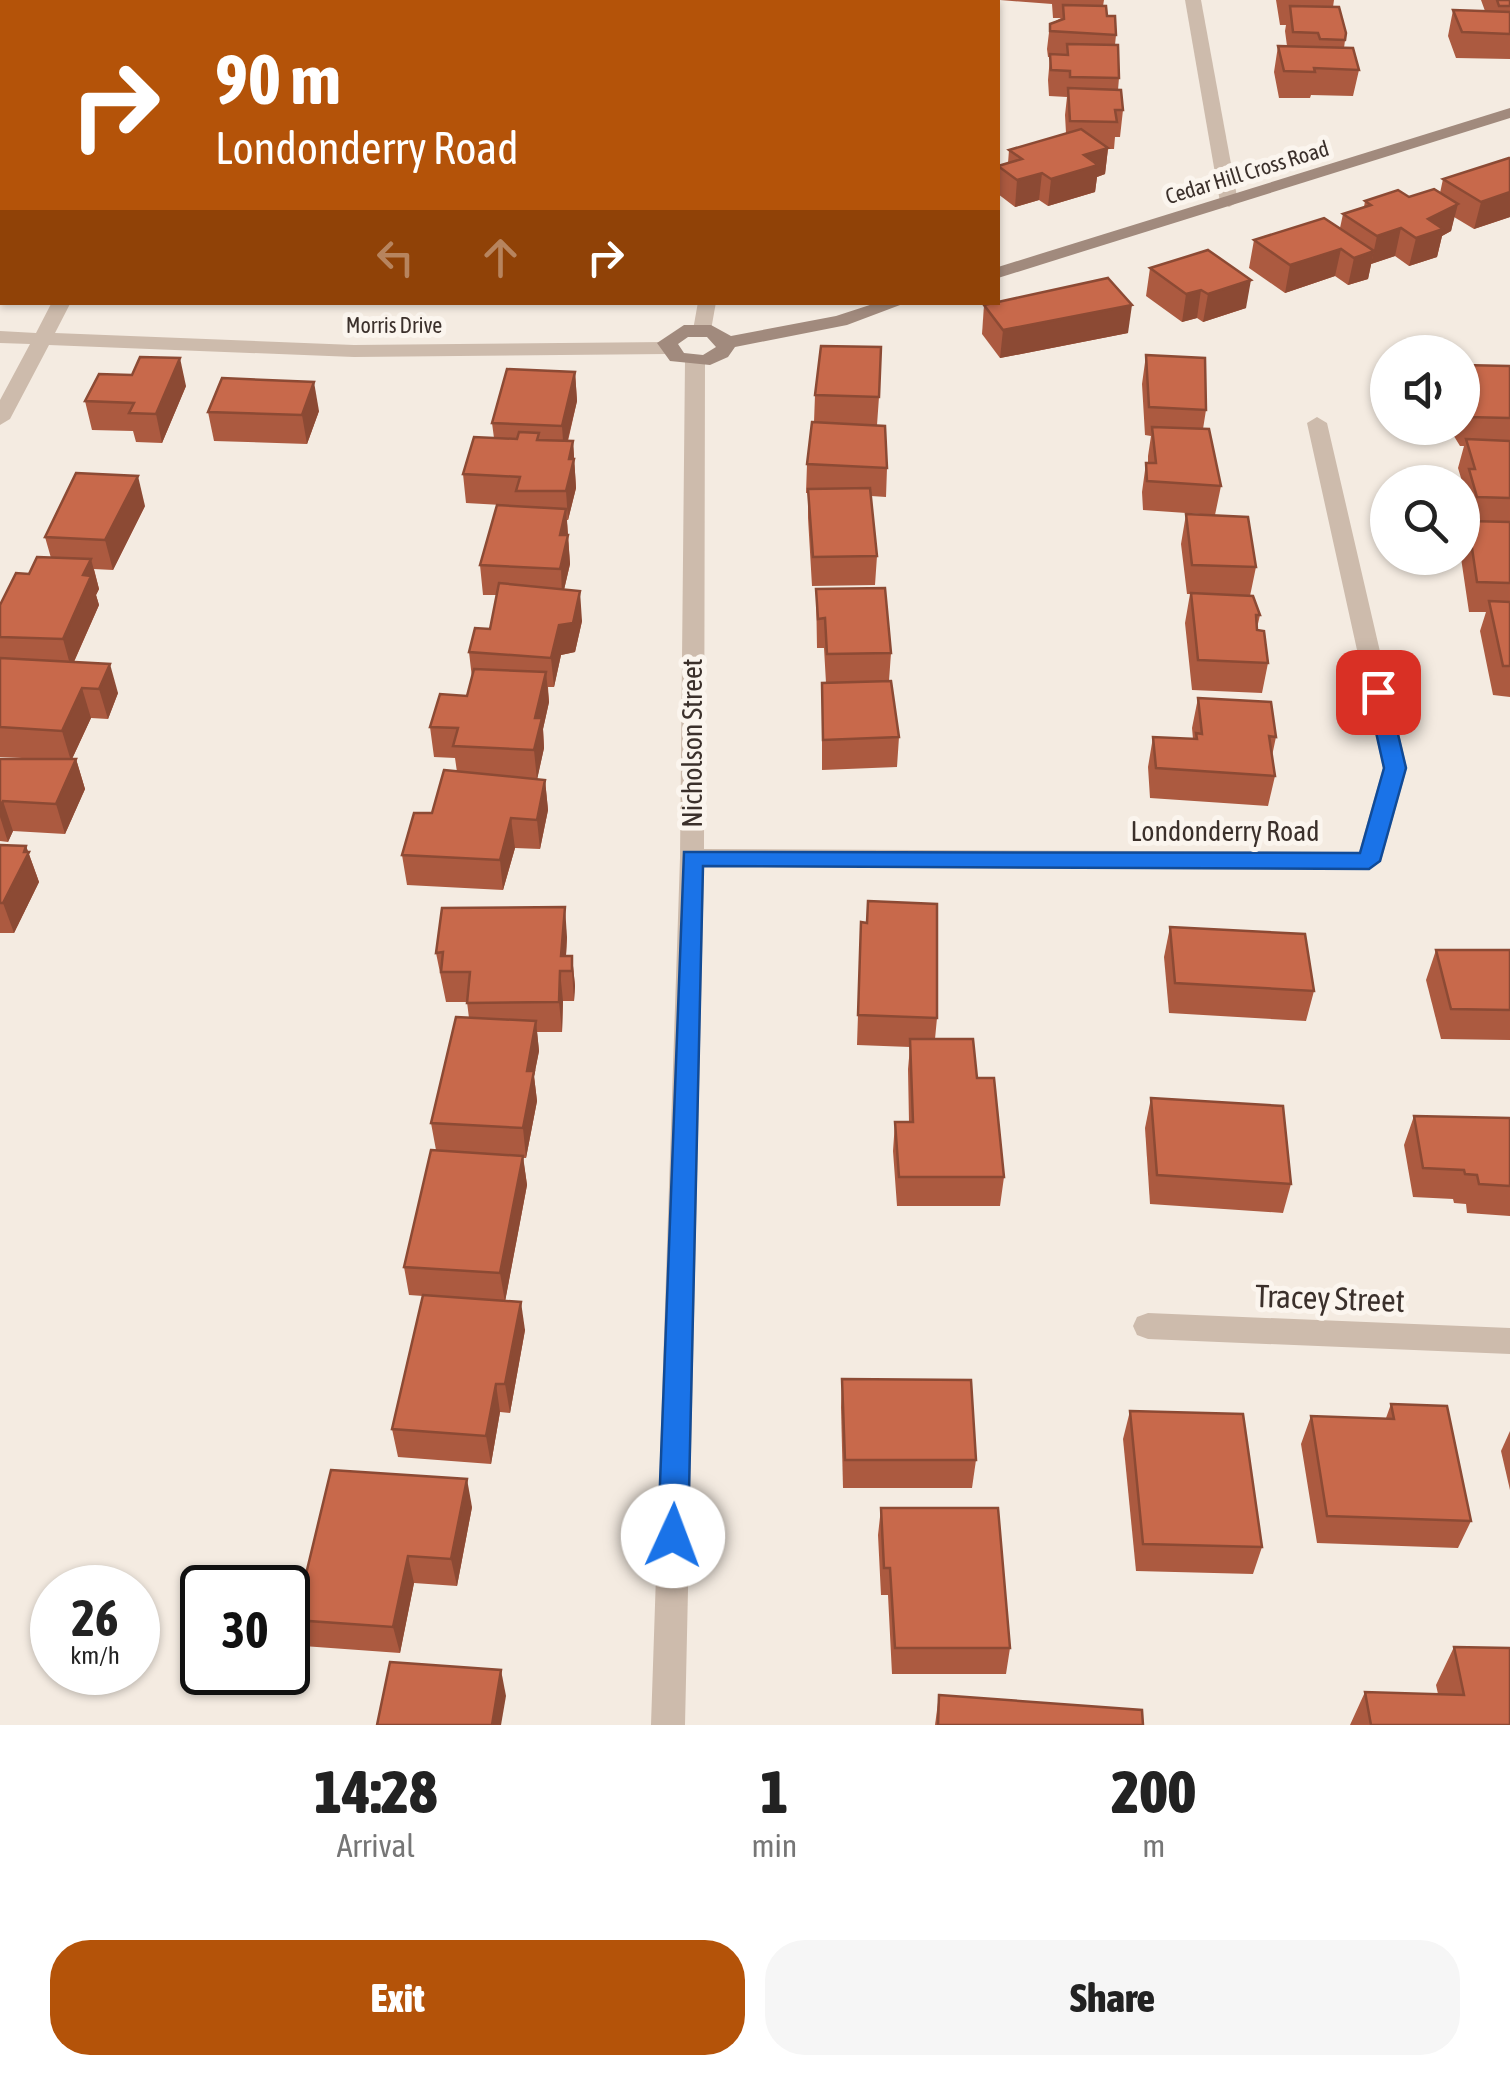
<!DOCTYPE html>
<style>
:root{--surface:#fff;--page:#f6f6f6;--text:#222;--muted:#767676;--accent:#b45309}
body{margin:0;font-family:"Asap Condensed",sans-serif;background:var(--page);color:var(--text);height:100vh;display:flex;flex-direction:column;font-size:38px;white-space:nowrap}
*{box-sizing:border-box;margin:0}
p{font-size:32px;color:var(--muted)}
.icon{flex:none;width:55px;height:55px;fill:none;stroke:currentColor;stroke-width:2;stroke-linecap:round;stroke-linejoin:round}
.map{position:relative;height:1725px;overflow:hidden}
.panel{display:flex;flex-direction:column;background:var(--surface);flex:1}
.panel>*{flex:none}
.top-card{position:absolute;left:0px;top:0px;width:1000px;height:305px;box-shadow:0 2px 8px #0004;background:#b45309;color:#fff;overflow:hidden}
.fabs{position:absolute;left:1370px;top:335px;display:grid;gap:20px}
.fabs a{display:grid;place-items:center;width:110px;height:110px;border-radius:50%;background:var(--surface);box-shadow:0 2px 8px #0004;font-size:50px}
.speed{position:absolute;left:30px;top:1565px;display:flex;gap:20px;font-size:50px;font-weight:700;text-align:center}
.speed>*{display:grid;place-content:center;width:130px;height:130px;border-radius:50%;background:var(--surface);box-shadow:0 2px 8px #0004;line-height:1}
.speed small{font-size:25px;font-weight:400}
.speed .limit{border:5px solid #111;border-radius:15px;background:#fff;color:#111}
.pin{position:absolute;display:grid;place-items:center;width:85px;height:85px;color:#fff;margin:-42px;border-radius:20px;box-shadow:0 5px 15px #0006}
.me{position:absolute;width:110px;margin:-55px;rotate:2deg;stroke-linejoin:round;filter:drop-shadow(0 0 8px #0008)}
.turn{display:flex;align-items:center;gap:35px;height:210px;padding:0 50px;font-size:45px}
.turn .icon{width:130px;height:130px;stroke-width:2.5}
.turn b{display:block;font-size:70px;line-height:85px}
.lanes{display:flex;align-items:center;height:95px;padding:0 50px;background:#0003;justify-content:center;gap:50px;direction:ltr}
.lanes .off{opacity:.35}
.eta{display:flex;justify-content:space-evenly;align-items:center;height:170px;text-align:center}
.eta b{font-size:60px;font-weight:800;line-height:70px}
.button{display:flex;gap:20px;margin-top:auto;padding:20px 50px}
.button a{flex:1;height:115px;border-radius:40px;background:var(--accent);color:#fff;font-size:40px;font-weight:800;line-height:115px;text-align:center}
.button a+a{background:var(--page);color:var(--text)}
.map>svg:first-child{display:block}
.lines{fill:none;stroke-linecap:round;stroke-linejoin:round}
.street{fill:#cdbbac;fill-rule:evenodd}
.secondary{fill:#a18a7d;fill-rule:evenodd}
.wall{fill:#ac5a40}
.shaded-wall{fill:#8c4a34}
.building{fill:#c8694b;stroke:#8c4a34;stroke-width:2.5}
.route{fill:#1a73e8;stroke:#114b97;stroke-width:2.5}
.labels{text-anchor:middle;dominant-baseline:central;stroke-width:10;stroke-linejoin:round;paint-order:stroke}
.far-street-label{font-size:22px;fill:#3b302b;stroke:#fbf5ee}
.street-label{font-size:28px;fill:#3b302b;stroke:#fbf5ee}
.near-street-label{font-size:32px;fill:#3b302b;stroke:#fbf5ee}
</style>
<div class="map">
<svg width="1510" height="1725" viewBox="0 0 1510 1725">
<rect width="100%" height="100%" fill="#f4ebe1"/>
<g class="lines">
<g class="street">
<polygon points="1185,0 1201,0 1238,202 1229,207 1220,202"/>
<polygon points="52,302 71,302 55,333 354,345 667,342 677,348 667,354 354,357 49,345 10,419 0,425 0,400 30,344 0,343 0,331 36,333"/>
<polygon points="698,302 716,302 711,330 702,336 693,330"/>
<polygon points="695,355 705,361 704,849 1359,852 1383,768 1307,423 1317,417 1327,423 1407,768 1381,861 1369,870 704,867 685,1725 651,1725 680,858 685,361"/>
<polygon points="1148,1313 1510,1328 1510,1354 1148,1339 1137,1335 1133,1326 1137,1317"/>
</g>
<g class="secondary">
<polygon points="1510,108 1510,118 998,278 998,267"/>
<path d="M879,302H908L847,325L735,347L728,357L710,365L670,361L657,343L684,325H711L731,336L836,316ZM688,337H707L716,347L703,355L684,353L678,344Z"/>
</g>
</g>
<g class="wall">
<polygon points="53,0 136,0 136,2 54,2"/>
<polygon points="1000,0 1104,0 1103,6 1116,35 1115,45 1119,78 1118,90 1123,110 1120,137 1115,137 1114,149 1108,149 1105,174 1097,177 1095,192 1048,206 1039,200 1015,207 998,194 998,166 1008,163 1009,150 1066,133 1065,115 1067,97 1049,96 1048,80 1050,57 1048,57 1047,49 1050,24 1061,18 1053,18 1052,4"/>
<polygon points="1276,0 1334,0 1333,7 1346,33 1344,48 1359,70 1353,96 1311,95 1310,98 1279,98 1274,72 1278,46 1287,46 1285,31 1286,25 1280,25"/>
<polygon points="1481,0 1510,0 1510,59 1456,58 1448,36 1453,10 1485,11"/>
<polygon points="2,82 2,166 0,166 0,85"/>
<polygon points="1510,159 1510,217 1474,229 1454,217 1451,231 1442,236 1437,257 1409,266 1395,256 1371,264 1368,279 1348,285 1335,276 1285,293 1249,268 1254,240 1340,228 1343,214 1364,207 1365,201 1440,193 1443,179"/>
<polygon points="1150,268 1246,308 1203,322 1197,318 1182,322 1146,296"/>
<polygon points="984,305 1128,333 1000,358 982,334"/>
<polygon points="1146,355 1206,410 1203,429 1221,486 1215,515 1143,510 1142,492 1146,463 1148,463 1148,456 1151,436 1145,435 1142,384"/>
<polygon points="1462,365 1510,366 1510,697 1493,695 1480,631 1486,612 1469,612 1461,558 1462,558 1462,539 1468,521 1462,502 1464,488 1458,468 1464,446 1460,446 1449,428 1462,428"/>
<polygon points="575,372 577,401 568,441 573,441 576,488 568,520 567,520 570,564 564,590 582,621 575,652 561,655 554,687 548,687 549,702 543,729 544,748 537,779 545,780 548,810 540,849 515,848 503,890 407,885 402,855 432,813 457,772 455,758 434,757 430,727 467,696 472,678 469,652 490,629 497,595 483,595 480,565 518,506 466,503 463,474 494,438 492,423"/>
<polygon points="186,386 162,443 136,442 133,431 92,430 85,401"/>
<polygon points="815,395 879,397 877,425 887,468 886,497 871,496 877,556 875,585 812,586 808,518 808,493 806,493 807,464 814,422"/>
<polygon points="319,411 307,444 214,441 208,412"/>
<polygon points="145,506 113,570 94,569 99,589 96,595 99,605 74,662 118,693 108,719 91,718 72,759 76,759 85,789 65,834 13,831 8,842 0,841 0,759 44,759 0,757 0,605 29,574 51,558 45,537"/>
<polygon points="1186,514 1256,567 1250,596 1260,615 1257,628 1268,663 1262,693 1192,690 1185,623 1190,594 1187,594 1181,544"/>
<polygon points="816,589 891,653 889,681 899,737 897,767 822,770 822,683 826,683 824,648 817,648"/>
<polygon points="1198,698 1276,737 1272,756 1275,776 1268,806 1150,798 1148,767 1153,737 1193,739 1192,728"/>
<polygon points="0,845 26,846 39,882 14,933 0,933"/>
<polygon points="861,922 937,1018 935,1039 977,1078 1004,1177 1000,1206 897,1206 893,1151 895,1122 909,1122 908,1069 910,1047 857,1045"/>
<polygon points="1170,927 1314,991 1306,1021 1169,1013 1164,957"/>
<polygon points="567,937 566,956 572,956 575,986 574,1001 563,1001 562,1032 537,1032 539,1051 534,1076 537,1101 526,1158 523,1158 527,1185 505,1301 525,1330 510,1413 500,1412 491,1464 398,1457 392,1429 423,1296 409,1295 404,1267 436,1150 431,1123 469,1018 467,1002 446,1002 436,953"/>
<polygon points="1436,950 1510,950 1510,1040 1441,1039 1426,980"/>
<polygon points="1151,1098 1291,1184 1283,1213 1150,1204 1145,1128"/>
<polygon points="1414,1116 1510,1118 1510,1216 1467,1213 1466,1204 1454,1203 1453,1199 1413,1197 1404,1145"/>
<polygon points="842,1379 976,1460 972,1488 843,1488 841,1407"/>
<polygon points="1391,1404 1471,1521 1458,1548 1317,1543 1301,1444 1311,1416 1386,1418"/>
<polygon points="1130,1411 1262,1547 1253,1574 1136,1571 1123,1439"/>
<polygon points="1510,1431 1510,1490 1501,1451"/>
<polygon points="472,1507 457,1586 414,1583 400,1653 303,1646 295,1620"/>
<polygon points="881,1508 1010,1648 1006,1674 892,1674 888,1595 881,1595 878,1535"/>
<polygon points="1454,1647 1510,1725 1350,1725 1365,1692 1438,1694 1436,1685"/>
<polygon points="939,1695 1143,1725 935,1725"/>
</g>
<g class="shaded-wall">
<polygon points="118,0 136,0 136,2 116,2"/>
<polygon points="1108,148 1105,174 1097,177 1095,192 1048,206 1051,179 1084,155"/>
<polygon points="1042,173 1039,200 1015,207 1017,180"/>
<polygon points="1510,192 1510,217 1474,229 1481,202"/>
<polygon points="1458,204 1451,231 1442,236 1437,257 1409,266 1416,238 1428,219"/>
<polygon points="0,207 2,217 2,235 0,239"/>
<polygon points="1401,228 1395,256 1371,264 1377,236"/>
<polygon points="1341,249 1335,276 1285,293 1290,265"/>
<polygon points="1374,251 1368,279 1348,285 1354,258"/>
<polygon points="1251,280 1246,308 1203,322 1208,294"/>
<polygon points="1201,290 1197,318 1182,322 1186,294"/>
<polygon points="1132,305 1128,333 1000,358 1003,330"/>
<polygon points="180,358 186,386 162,443 156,414"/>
<polygon points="575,372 577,401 564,455 562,426"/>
<polygon points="314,382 319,411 307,444 302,415"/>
<polygon points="573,441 576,488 568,520 566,491 569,459"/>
<polygon points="138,476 145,506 113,570 105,540"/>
<polygon points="566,509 570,564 562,598 560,535"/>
<polygon points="91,559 99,589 96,595 99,605 71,668 63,639 83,575"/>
<polygon points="580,591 582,621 575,652 561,655 554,687 551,658 559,625"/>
<polygon points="110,664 118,693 108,719 99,689"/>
<polygon points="546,672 549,702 543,729 544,748 537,780 534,750 535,718"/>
<polygon points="82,688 91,718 71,761 62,731"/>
<polygon points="76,759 85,789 65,834 56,804"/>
<polygon points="545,780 548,810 540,849 537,820"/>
<polygon points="3,801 13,831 8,842 0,817 0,808"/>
<polygon points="511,818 515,848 503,890 500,860"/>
<polygon points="26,846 39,882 14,933 3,903"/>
<polygon points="565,907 567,937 565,971 561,956"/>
<polygon points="572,956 575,986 574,1001 572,971"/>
<polygon points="560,971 563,1001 562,1032 559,1002"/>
<polygon points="536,1021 539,1051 534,1076 537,1101 526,1158 523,1128 527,1071"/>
<polygon points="523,1156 527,1185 505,1302 500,1273"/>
<polygon points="521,1302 525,1330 510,1413 505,1384"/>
<polygon points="496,1384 500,1412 491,1464 486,1436"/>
<polygon points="467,1479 472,1507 457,1586 451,1559"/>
<polygon points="408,1556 414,1583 400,1653 393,1627"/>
<polygon points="501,1670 506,1696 501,1725 492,1725"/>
</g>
<g class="building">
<polygon points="69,0 118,0 116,2 67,2"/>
<polygon points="322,0 378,0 377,2 321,2"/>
<polygon points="607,0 652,0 651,2 606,2"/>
<polygon points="845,0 877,0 901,2 844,2"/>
<polygon points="1497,0 1510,0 1510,6 1499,6"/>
<polygon points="1063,5 1106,6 1107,16 1115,16 1116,35 1050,31 1050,24 1064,19"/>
<polygon points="1290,6 1339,7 1346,33 1345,40 1320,39 1318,33 1293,32"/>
<polygon points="1453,10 1510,12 1510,34 1462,32"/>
<polygon points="1067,44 1118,45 1119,78 1070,77 1070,71 1051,70 1050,54 1068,55"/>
<polygon points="1278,46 1353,48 1359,70 1314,68 1315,72 1284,71"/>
<polygon points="1068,88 1121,90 1123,110 1115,110 1117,122 1070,121"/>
<polygon points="2,103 2,139 0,139 0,106"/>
<polygon points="1081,129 1108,148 1084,155 1098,165 1051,179 1042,173 1017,180 998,166 1022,159 1009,150"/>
<polygon points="1509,158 1510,159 1510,192 1481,202 1443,179"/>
<polygon points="1434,189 1458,204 1428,219 1443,229 1416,238 1401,228 1377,236 1343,214 1371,205 1365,201 1398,190 1409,197"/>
<polygon points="1324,218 1374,251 1354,258 1341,249 1290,265 1254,240"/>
<polygon points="1208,250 1251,280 1208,294 1201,290 1186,294 1150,268"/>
<polygon points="1108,278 1132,305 1003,330 984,305"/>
<polygon points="821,346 881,347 879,397 815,395"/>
<polygon points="1146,355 1205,358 1206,410 1149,407"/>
<polygon points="140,357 180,358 156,414 129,413 134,403 85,401 99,374 132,375"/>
<polygon points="1462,365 1510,366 1510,418 1467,417 1462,408"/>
<polygon points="507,369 575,372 562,426 492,423"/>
<polygon points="222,378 314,382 302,415 208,412"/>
<polygon points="812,422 885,426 887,468 807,464"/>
<polygon points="1152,427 1209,429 1221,486 1147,481 1146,463 1156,463"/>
<polygon points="519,432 539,433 537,440 573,441 569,459 574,459 566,491 516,491 520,477 463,474 474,437 517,439"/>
<polygon points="1466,439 1510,441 1510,498 1477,497 1469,469 1475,469"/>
<polygon points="76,473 138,476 105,540 45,537"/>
<polygon points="870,488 877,556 813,557 808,489"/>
<polygon points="497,505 566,509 560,535 568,535 560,569 480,565"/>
<polygon points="1186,514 1248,517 1256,567 1192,565"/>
<polygon points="1468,521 1510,522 1510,583 1477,582"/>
<polygon points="37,557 91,559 83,575 91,576 63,639 0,637 0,605 16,573 29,574"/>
<polygon points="499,583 580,591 573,623 559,625 551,658 469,652 475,628 490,629"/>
<polygon points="885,588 891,653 827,654 825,618 818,619 816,589"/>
<polygon points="1191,593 1253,596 1260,615 1256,615 1257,630 1264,631 1268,663 1198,660"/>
<polygon points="1489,601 1510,602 1510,666 1503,666"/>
<polygon points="0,658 110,664 99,689 82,688 62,731 0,727"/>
<polygon points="474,669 546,672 535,718 542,718 534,750 453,746 458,728 430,727 440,694 467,696"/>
<polygon points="891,681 899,737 823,740 822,683"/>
<polygon points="1198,698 1271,702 1276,737 1269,736 1275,776 1156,768 1153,737 1197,739 1196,733 1202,734"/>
<polygon points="0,759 76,759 56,804 3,801 0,808"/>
<polygon points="444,770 545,780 537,820 511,818 500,860 402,855 414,813 432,813"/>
<polygon points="0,845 26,846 24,852 29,852 3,903 0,903"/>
<polygon points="868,901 937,904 937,1018 858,1015 861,922 867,923"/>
<polygon points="565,907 561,956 572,956 572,971 560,971 559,1002 467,1003 470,972 441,972 443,952 436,953 442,908"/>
<polygon points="1170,927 1305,934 1314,991 1175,983"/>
<polygon points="1436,950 1510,950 1510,1010 1451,1009"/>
<polygon points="456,1017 536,1021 527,1071 534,1071 523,1128 431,1123"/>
<polygon points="910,1039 973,1039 977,1078 994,1078 1004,1177 899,1177 895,1122 913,1122"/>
<polygon points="1151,1098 1283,1106 1291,1184 1157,1175"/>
<polygon points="1414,1116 1510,1118 1510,1186 1479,1184 1477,1175 1465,1174 1464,1170 1423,1168"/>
<polygon points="431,1150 523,1156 500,1273 404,1267"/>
<polygon points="423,1295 521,1302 505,1384 496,1384 486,1436 392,1429"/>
<polygon points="842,1379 971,1380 976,1460 845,1460"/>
<polygon points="1391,1404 1447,1406 1471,1521 1327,1516 1311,1416 1394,1419"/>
<polygon points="1130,1411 1243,1414 1262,1547 1143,1544"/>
<polygon points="331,1470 467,1479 451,1559 408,1556 393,1627 295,1620"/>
<polygon points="881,1508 998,1508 1010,1648 895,1648 890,1568 884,1568"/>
<polygon points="1454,1647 1510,1648 1510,1725 1371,1725 1365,1692 1464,1695"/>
<polygon points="390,1662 501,1670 492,1725 377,1725"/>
<polygon points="939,1695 1142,1710 1143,1725 938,1725"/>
</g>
<polygon class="route" points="1378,685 1388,692 1406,768 1380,861 1369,869 703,866 688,1536 684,1546 673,1550 662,1546 658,1536 684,852 1360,853 1384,768 1367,692"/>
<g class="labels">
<g class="far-street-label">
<text transform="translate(1247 172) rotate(-17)">Cedar Hill Cross Road</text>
<text x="394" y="325">Morris Drive</text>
</g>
<g class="street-label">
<text transform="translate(692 743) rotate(-90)">Nicholson Street</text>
<text x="1225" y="831">Londonderry Road</text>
</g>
<g class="near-street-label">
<text transform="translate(1330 1298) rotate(2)">Tracey Street</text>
</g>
</g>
</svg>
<div class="fabs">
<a><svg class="icon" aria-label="sound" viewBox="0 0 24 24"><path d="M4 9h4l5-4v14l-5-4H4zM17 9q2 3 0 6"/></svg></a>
<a><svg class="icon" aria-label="search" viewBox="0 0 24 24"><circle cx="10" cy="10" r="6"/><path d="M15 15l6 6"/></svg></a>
</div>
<div class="speed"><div>26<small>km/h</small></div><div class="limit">30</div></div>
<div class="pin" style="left:1378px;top:692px;background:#d93025"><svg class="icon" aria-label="arrive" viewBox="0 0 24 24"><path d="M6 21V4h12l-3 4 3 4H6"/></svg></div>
<svg class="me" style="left:673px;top:1536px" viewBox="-20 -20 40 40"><circle r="19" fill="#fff"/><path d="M0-13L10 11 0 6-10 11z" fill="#1a73e8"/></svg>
<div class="top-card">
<div class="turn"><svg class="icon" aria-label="right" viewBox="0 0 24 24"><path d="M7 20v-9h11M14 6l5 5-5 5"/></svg><div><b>90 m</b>Londonderry Road</div></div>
<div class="lanes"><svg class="icon off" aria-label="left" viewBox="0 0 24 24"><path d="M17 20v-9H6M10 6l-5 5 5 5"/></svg><svg class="icon off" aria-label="ahead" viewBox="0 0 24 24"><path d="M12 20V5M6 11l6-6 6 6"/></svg><svg class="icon" aria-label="right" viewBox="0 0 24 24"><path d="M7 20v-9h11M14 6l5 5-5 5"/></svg></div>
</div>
</div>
<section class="panel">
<div class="eta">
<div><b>14:28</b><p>Arrival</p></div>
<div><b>1</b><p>min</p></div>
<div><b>200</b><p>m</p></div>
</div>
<div class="button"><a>Exit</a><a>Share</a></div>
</section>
